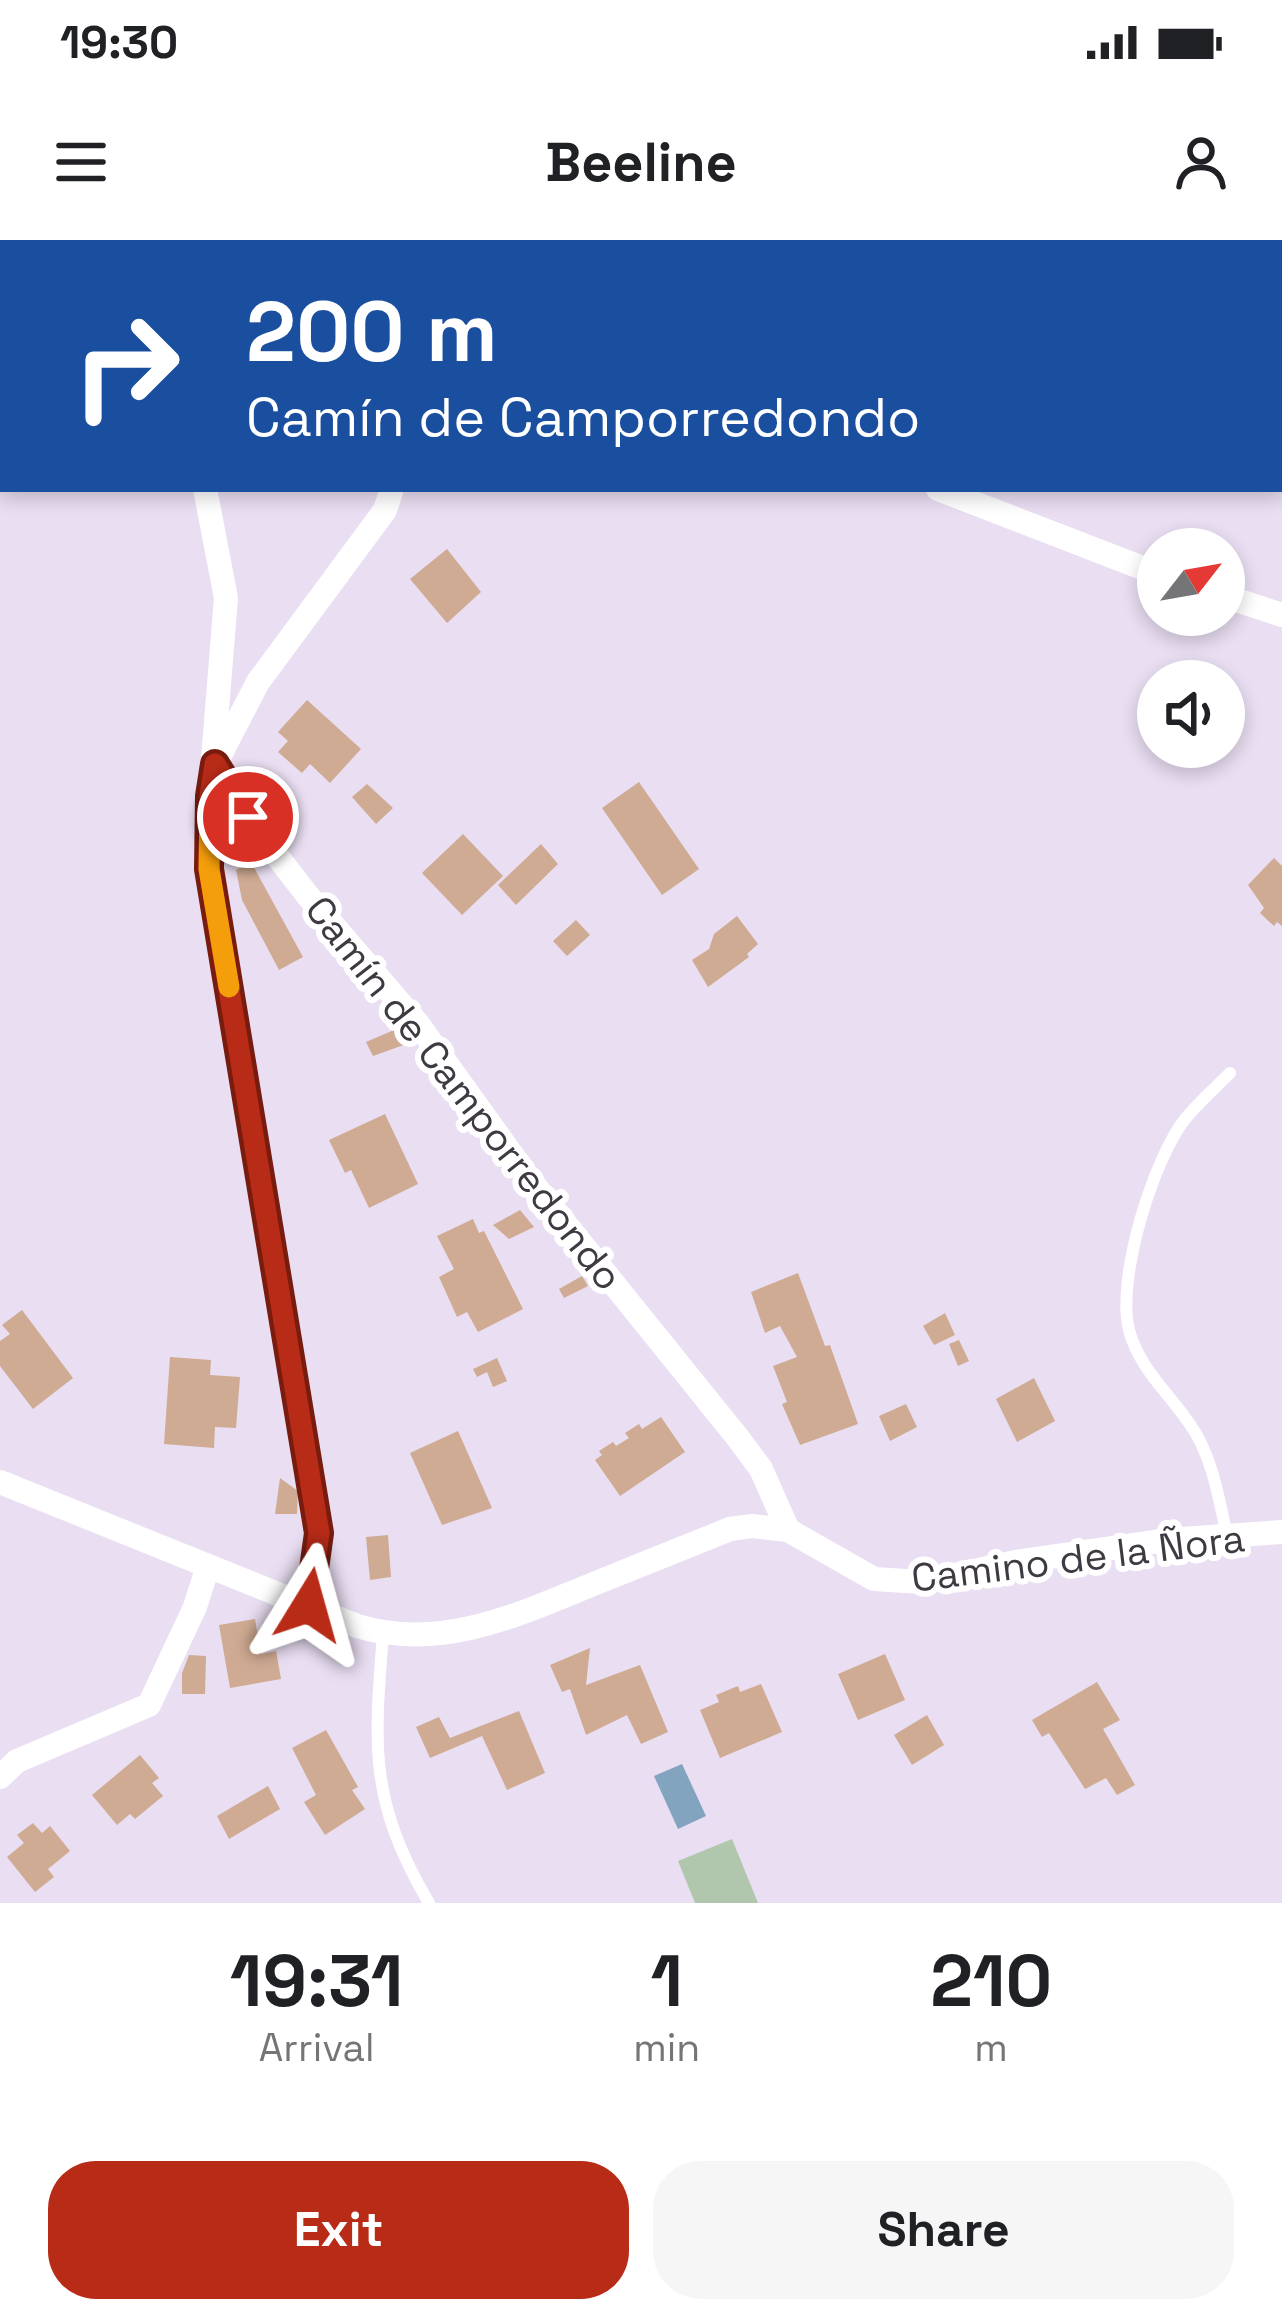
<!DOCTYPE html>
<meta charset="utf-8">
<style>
:root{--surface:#fff;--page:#f6f6f6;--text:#202124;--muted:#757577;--accent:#b82b17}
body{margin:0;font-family:"Space Grotesk",sans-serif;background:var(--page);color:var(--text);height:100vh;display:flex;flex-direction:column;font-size:45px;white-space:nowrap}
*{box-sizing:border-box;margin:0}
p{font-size:39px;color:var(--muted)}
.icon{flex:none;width:66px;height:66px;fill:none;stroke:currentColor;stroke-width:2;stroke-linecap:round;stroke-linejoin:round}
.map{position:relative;height:1663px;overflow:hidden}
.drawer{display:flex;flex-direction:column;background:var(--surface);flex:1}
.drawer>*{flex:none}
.hud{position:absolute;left:0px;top:0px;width:1284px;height:252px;box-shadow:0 6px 18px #0003;background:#1a4fa0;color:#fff;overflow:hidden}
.needle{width:78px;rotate:59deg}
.controls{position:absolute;left:1137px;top:288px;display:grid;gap:24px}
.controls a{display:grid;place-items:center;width:108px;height:108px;border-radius:50%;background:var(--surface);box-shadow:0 6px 18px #0003;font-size:60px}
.pin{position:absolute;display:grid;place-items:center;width:102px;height:102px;color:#fff;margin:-51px;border:6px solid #fff;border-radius:50%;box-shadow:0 3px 12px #0007}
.me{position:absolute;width:132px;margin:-66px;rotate:8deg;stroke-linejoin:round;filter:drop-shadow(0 0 9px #0008)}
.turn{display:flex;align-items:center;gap:42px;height:252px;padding:0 48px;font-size:54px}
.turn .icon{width:156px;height:156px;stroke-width:2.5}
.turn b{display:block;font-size:84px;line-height:102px}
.eta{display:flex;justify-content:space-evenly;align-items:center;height:204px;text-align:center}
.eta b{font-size:72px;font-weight:700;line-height:84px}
.action{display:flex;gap:24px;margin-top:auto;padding:24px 48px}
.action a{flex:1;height:138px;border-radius:48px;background:var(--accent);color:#fff;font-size:48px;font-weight:700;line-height:138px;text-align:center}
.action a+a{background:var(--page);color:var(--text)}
.status{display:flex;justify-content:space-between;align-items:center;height:84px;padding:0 60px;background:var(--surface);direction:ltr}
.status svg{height:33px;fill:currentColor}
header{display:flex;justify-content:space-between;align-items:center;height:156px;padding:0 48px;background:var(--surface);font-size:54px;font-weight:700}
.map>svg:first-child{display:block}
.green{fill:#b1c7ad}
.water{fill:#82a4bf}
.building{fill:#d0ab93}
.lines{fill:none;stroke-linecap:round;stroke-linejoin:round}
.service{stroke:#fff;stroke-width:12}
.minor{stroke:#fff;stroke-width:24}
.route-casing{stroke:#781c0f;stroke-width:30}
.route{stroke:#b82b17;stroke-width:21}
.slow{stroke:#f59e0b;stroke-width:21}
.labels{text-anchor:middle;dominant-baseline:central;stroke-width:12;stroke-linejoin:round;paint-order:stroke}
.street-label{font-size:39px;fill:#3f3a42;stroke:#fff}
</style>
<div class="status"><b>19:30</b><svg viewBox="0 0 49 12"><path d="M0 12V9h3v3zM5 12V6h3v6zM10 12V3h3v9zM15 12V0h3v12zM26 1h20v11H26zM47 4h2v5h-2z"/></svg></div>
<header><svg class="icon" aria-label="menu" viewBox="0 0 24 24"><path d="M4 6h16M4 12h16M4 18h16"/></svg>Beeline<svg class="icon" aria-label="person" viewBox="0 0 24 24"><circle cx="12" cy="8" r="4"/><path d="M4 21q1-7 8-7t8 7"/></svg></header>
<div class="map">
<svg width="1282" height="1663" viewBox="0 0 1282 1663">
<rect width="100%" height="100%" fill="#e9def2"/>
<polygon class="green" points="732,1599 758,1663 695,1663 678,1621"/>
<polygon class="water" points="682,1524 706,1576 678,1589 654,1536"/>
<g class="building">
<polygon points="447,309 481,352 447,383 410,339"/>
<polygon points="307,460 361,509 330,543 310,524 302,533 278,512 288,501 278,492"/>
<polygon points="639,542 699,629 662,655 602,568"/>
<polygon points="367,544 393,568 376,584 352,557"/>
<polygon points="463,594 503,636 462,675 422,633"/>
<polygon points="541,604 558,624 516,665 498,645"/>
<polygon points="1274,618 1282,626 1282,686 1277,682 1274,686 1260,673 1264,668 1248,645"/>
<polygon points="251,622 303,717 279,730 242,660 236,630"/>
<polygon points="737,676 758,704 747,714 749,717 708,747 692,720 709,709 714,694"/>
<polygon points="576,680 590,695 567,716 553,701"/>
<polygon points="401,787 412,802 373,816 366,802"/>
<polygon points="385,874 418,944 369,968 351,930 345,933 329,900"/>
<polygon points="520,970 534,987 509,999 493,985"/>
<polygon points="473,979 479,993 484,991 523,1069 478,1092 467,1072 457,1077 439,1037 454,1029 437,996"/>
<polygon points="798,1033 825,1106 830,1105 858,1184 800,1205 782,1164 787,1162 773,1126 797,1117 780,1086 765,1093 751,1052"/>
<polygon points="582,1036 588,1046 564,1058 559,1049"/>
<polygon points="22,1070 73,1138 33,1169 0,1126 0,1101 10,1094 2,1085"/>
<polygon points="945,1073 955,1095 934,1105 923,1086"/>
<polygon points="959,1100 969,1121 958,1126 949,1104"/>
<polygon points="170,1117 211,1120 210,1135 240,1137 236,1188 215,1187 214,1208 164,1204"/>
<polygon points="497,1118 507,1141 493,1147 487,1132 477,1137 473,1129"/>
<polygon points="1034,1138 1055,1181 1017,1202 996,1159"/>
<polygon points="906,1164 917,1187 890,1201 879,1176"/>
<polygon points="661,1177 685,1212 620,1256 595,1220 602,1215 599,1211 613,1202 616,1206 629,1198 625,1193 639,1184 642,1189"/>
<polygon points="458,1191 492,1268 442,1285 410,1213"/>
<polygon points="280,1238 298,1251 297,1274 275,1274"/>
<polygon points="388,1295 391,1337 370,1340 366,1297"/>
<polygon points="255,1379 261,1414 276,1411 281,1439 230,1448 219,1385"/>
<polygon points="590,1408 586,1445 640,1425 668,1492 641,1504 627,1475 586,1495 570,1449 562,1452 550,1425"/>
<polygon points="885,1414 905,1460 858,1480 838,1434"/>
<polygon points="189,1415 206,1416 205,1454 182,1454 182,1433"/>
<polygon points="1097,1442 1120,1480 1103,1489 1135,1545 1117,1555 1106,1538 1085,1549 1049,1493 1042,1497 1032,1480"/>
<polygon points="761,1444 782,1492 720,1518 700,1470 719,1462 716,1455 738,1446 740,1452"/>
<polygon points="519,1471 545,1533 507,1550 482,1496 430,1518 416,1487 439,1477 450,1498"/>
<polygon points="927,1475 944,1505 912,1525 894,1495"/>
<polygon points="326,1490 358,1547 352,1550 365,1569 325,1595 304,1562 316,1555 292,1508"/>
<polygon points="140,1515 159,1538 152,1543 163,1556 135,1579 130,1574 117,1585 92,1555"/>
<polygon points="268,1546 280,1569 229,1599 217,1576"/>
<polygon points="33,1583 42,1593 50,1586 70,1611 48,1629 54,1637 35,1652 7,1617 24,1603 17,1595"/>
</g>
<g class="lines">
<g class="service">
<path d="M1227,1296C1219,1259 1212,1214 1189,1183C1168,1152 1139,1128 1129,1090C1116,1039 1153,920 1185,879C1198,863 1215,848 1230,833"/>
<path d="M383,1394C374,1507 369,1561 429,1663"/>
</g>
<g class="minor">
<polyline points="127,0 128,3"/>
<polyline points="292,0 300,3"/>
<polyline points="205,249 226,358 210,556 209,629 319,1293 309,1365"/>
<polyline points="938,249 1158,334"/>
<polyline points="1224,356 1282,375"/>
<polyline points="219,517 258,442 385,270 392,249"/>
<polyline points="215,524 247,577 308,656 418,784 530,940 738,1198 761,1229 788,1290"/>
<path d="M0,1242L357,1386C440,1411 515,1376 591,1345C637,1326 684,1308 730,1289L752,1286L788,1290L874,1339L922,1342L1016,1322L1167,1300L1282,1292"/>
<polyline points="0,1537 17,1521 149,1465 195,1367 208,1326"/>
</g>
</g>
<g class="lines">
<g class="route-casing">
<polyline id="route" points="248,577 215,524 210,556 209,629 319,1293 309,1365"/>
</g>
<use href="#route" class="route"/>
<polyline class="slow" points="210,566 209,629 229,747"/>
</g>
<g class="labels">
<g class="street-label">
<text transform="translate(464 853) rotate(52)">Camín de Camporredondo</text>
<text transform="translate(1078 1318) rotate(-7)">Camino de la Ñora</text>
</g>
</g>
</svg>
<div class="controls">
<a><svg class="needle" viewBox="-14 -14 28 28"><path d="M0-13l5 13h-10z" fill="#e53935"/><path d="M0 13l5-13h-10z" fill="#757577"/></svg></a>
<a><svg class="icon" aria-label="sound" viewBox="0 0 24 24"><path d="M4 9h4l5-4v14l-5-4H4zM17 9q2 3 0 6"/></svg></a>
</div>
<div class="pin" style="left:248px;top:577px;background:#d93025"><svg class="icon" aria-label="arrive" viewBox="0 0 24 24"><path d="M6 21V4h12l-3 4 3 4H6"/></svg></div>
<svg class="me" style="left:309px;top:1365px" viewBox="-20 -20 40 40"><path d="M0-17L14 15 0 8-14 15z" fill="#b82b17" stroke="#fff" stroke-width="4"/></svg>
<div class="hud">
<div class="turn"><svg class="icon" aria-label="right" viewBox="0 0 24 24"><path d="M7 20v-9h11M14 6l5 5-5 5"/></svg><div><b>200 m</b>Camín de Camporredondo</div></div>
</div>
</div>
<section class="drawer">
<div class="eta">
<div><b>19:31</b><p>Arrival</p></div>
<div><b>1</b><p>min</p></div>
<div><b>210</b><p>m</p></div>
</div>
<div class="action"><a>Exit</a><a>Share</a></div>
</section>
